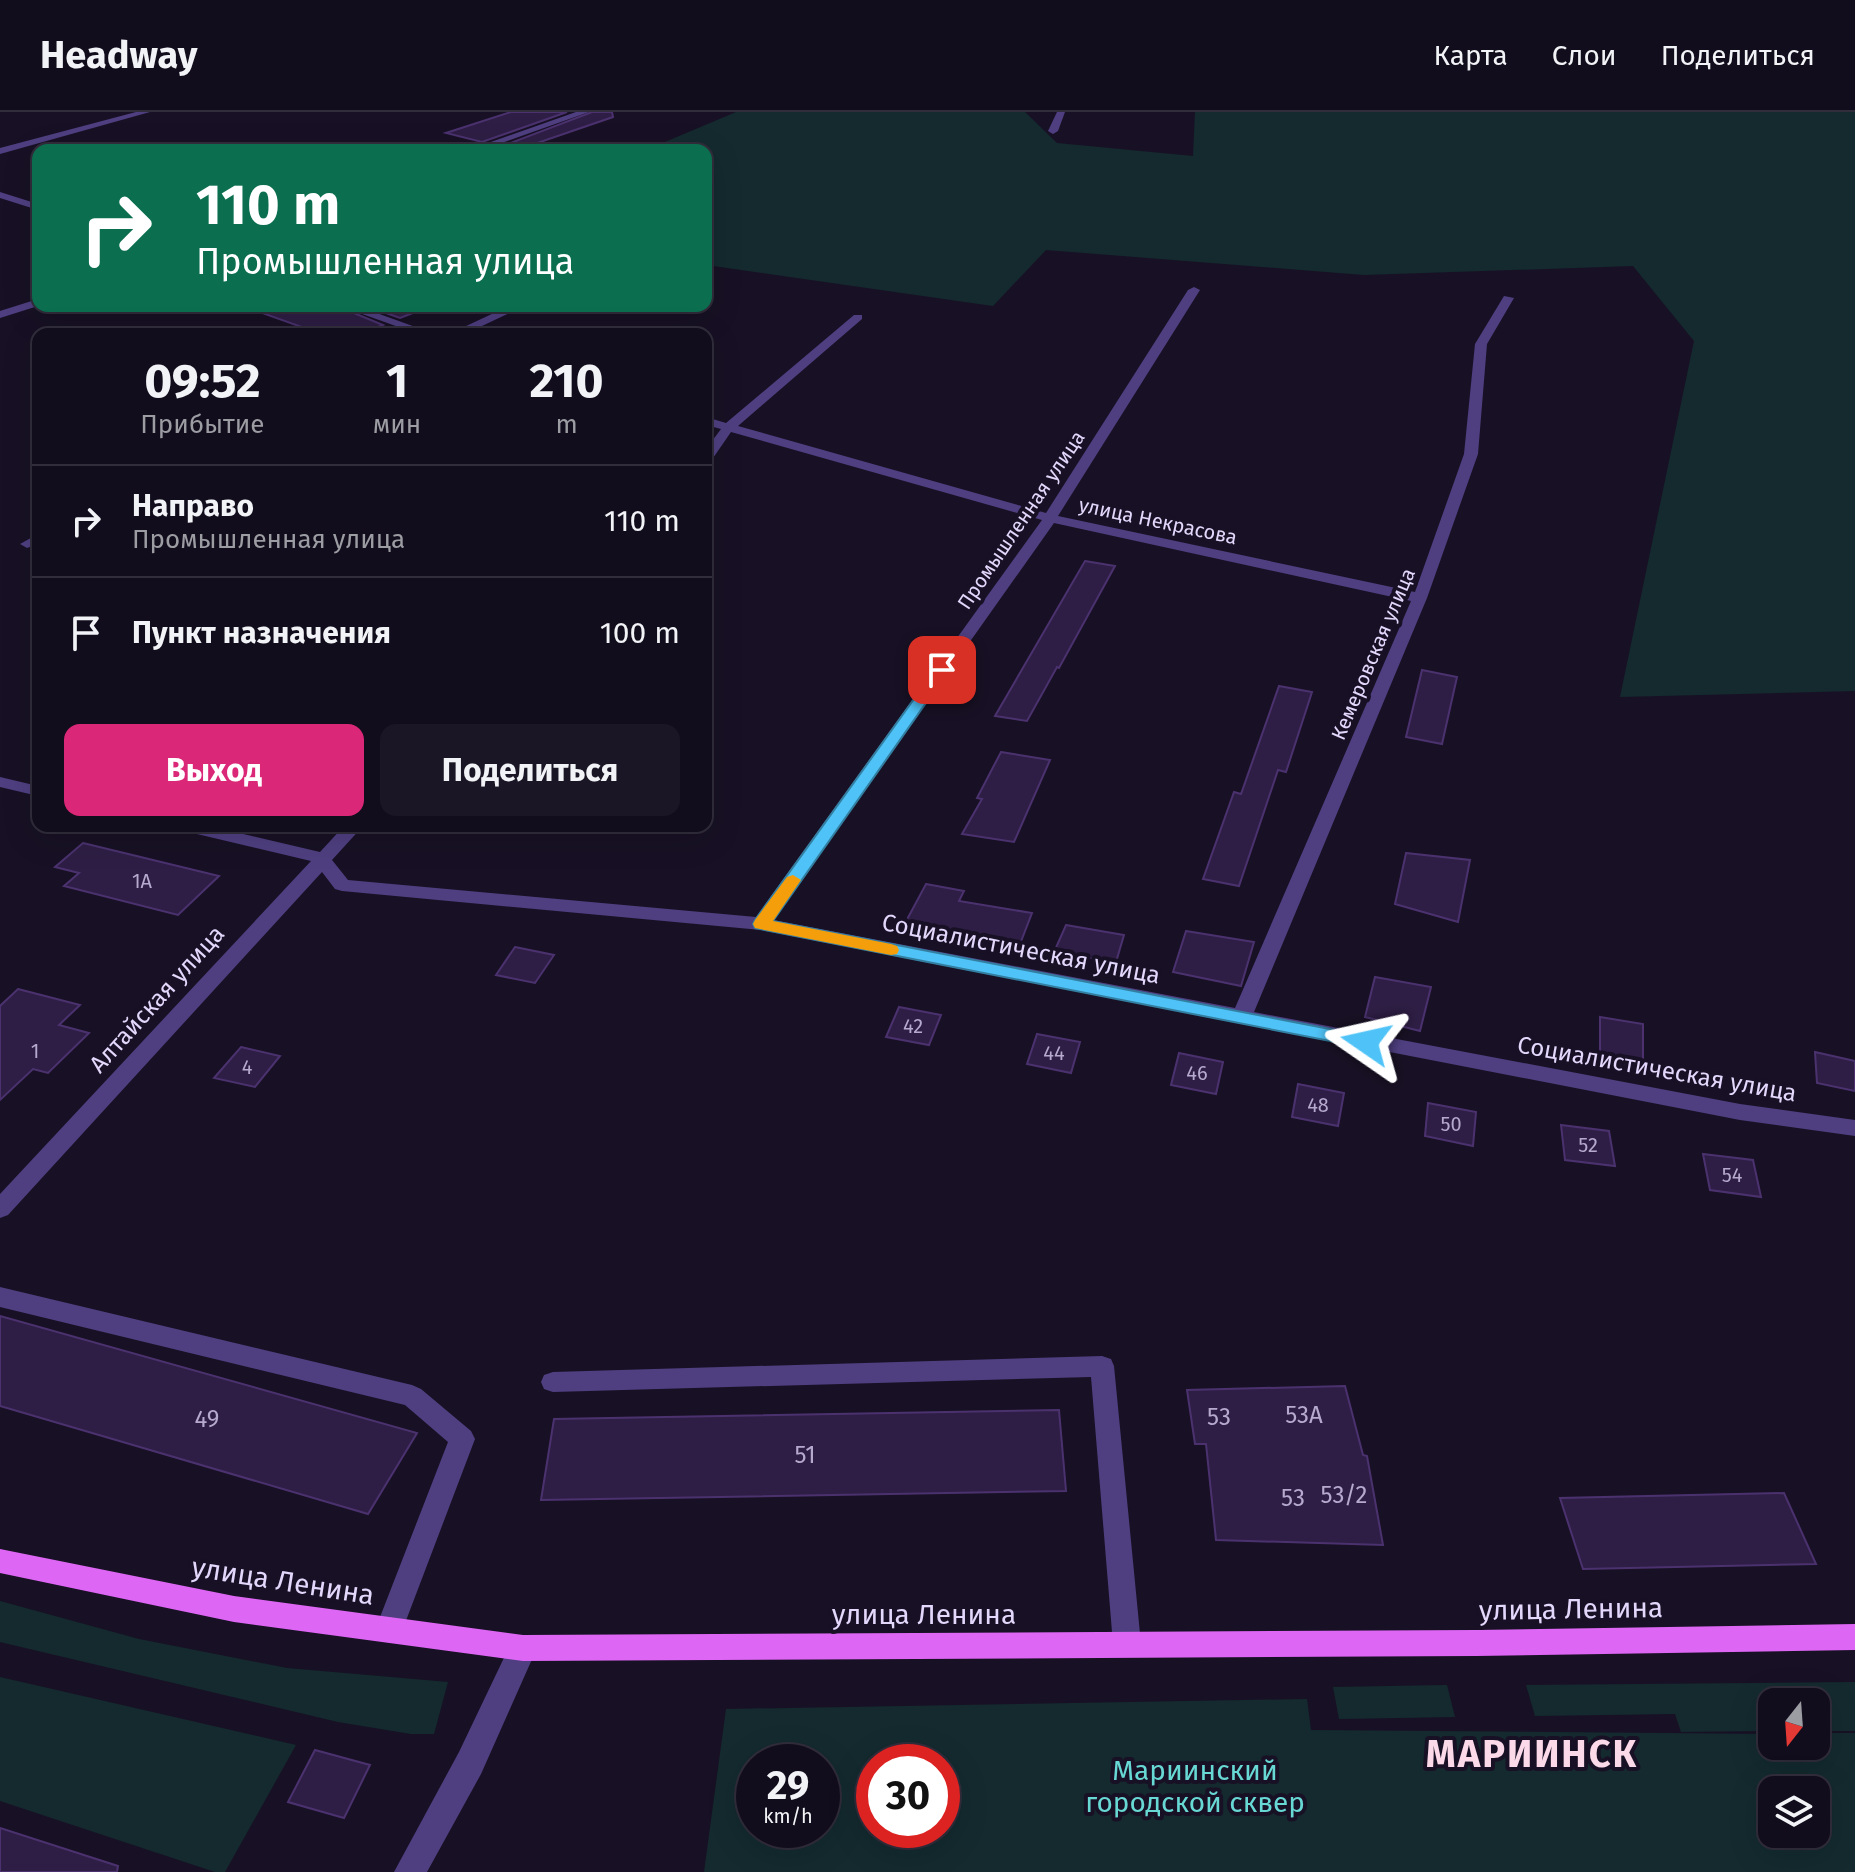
<!DOCTYPE html>
<html lang="ru">
<meta charset="utf-8">
<style>
:root{--surface:#120d1c;--page:#1b1625;--text:#f1f3f6;--muted:#9c9ca3;--line:#312d3b;--accent:#db2777}
body{margin:0;font-family:"Fira Sans",sans-serif;background:var(--page);color:var(--text);height:100vh;display:flex;flex-direction:column;font-size:30px;white-space:nowrap}
*{box-sizing:border-box;margin:0}
p{font-size:26px;color:var(--muted)}
.icon{flex:none;width:44px;height:44px;fill:none;stroke:currentColor;stroke-width:2;stroke-linecap:round;stroke-linejoin:round}
.map{position:relative;flex:1;overflow:hidden}
.side{position:absolute;left:32px;top:216px;width:680px;height:504px;display:flex;flex-direction:column;background:var(--surface);border-radius:16px;box-shadow:0 8px 32px #0002,0 0 0 2px var(--line)}
.side>*{flex:none}
.top-card{position:absolute;left:32px;top:32px;width:680px;height:168px;border-radius:16px;box-shadow:0 8px 32px #0002,0 0 0 2px var(--line);background:#0b6e4f;color:#fff;overflow:hidden}
.needle{width:52px;rotate:197deg}
.buttons{position:absolute;left:1758px;top:1576px;display:grid;gap:16px}
.buttons a{display:grid;place-items:center;width:72px;height:72px;border-radius:16px;background:var(--surface);box-shadow:0 8px 32px #0002,0 0 0 2px var(--line);font-size:40px}
.speed{position:absolute;left:736px;top:1632px;display:flex;gap:16px;font-size:40px;font-weight:700;text-align:center}
.speed>*{display:grid;place-content:center;width:104px;height:104px;border-radius:50%;background:var(--surface);box-shadow:0 8px 32px #0002,0 0 0 2px var(--line);line-height:1}
.speed small{font-size:20px;font-weight:400}
.speed .limit{border:12px solid #d22;background:#fff;color:#111}
.pin{position:absolute;display:grid;place-items:center;width:68px;height:68px;color:#fff;margin:-34px;border-radius:16px;box-shadow:0 4px 12px #0006}
.me{position:absolute;width:88px;margin:-44px;rotate:281deg;stroke-linejoin:round;filter:drop-shadow(0 0 6px #0008)}
.turn{display:flex;align-items:center;gap:28px;height:168px;padding:0 32px;font-size:36px}
.turn .icon{width:104px;height:104px;stroke-width:2.5}
.turn b{display:block;font-size:56px;line-height:68px}
.eta{display:flex;justify-content:space-evenly;align-items:center;height:136px;text-align:center}
.eta b{font-size:48px;font-weight:700;line-height:56px}
.action{display:flex;gap:16px;margin-top:auto;padding:16px 32px}
.action a{flex:1;height:92px;border-radius:16px;background:var(--accent);color:#fff;font-size:32px;font-weight:700;line-height:92px;text-align:center}
.action a+a{background:var(--page);color:var(--text)}
ul{padding:0;list-style:none}
li{display:flex;align-items:center;gap:24px;height:112px;padding:0 32px;border-top:2px solid var(--line)}
li div{flex:1}
li b{display:block;font-size:30px}
li em{font-style:normal}
header{display:flex;align-items:center;gap:48px;box-sizing:border-box;height:112px;padding:0 40px;background:var(--surface);border-bottom:2px solid var(--line)}
header strong{font-size:38px}
nav{display:flex;gap:44px;margin-inline-start:auto;font-size:28px}
.map>svg:first-child{display:block}
.green{fill:#142a2f;fill-rule:evenodd}
.building{fill:#2e1e45;stroke:#4b326f;stroke-width:2}
.lines{fill:none;stroke-linecap:round;stroke-linejoin:round}
.minor{fill:#4f3f81;fill-rule:evenodd}
.major{fill:#de66f5;fill-rule:evenodd}
.route{fill:#4fc3f7;stroke:#337fa1;stroke-width:2}
.slow{fill:#f59e0b}
.labels{text-anchor:middle;dominant-baseline:central;stroke-width:8;stroke-linejoin:round;paint-order:stroke}
.far-street-label{font-size:20px;fill:#e3d7fc;stroke:#181125}
.number-label{font-size:20px;fill:#b6a9ce}
.street-label{font-size:24px;fill:#e3d7fc;stroke:#181125}
.near-number-label{font-size:24px;fill:#b6a9ce}
.near-street-label{font-size:28px;fill:#e3d7fc;stroke:#181125}
.near-park-label{font-size:28px;fill:#68d8d4;stroke:#181125}
.near-district-label{font-size:38px;font-weight:bold;letter-spacing:2px;fill:#fcd9e8;stroke:#181125}
</style>
<header>
<strong>Headway</strong>
<nav><a>Карта</a><a>Слои</a><a>Поделиться</a></nav>
</header>
<div class="map">
<svg width="1855" height="1760" viewBox="0 0 1855 1760">
<rect width="100%" height="100%" fill="#181125"/>
<g class="green">
<polygon points="736,0 1025,0 1057,31 1193,44 1195,0 1855,0 1855,579 1620,585 1694,229 1633,154 1364,163 1046,138 993,194 706,153 706,38 646,38"/>
<polygon points="0,1489 139,1527 287,1556 448,1570 434,1622 411,1622 338,1610 0,1530"/>
<polygon points="0,1565 296,1633 225,1760 215,1760 0,1689"/>
<polygon points="1855,1570 1855,1619 1816,1619 1816,1590 1772,1590 1772,1619 1681,1620 1675,1602 1535,1604 1526,1573"/>
<polygon points="1447,1573 1455,1605 1339,1607 1333,1575"/>
<path d="M1307,1587L1311,1618L1772,1622V1634H1816V1621H1855V1760H704L726,1597ZM822,1650V1718H754V1650ZM942,1650V1718H874V1650ZM1816,1678V1722H1772V1678Z"/>
</g>
<g class="building">
<polygon points="511,0 567,0 482,30 446,21"/>
<polygon points="592,0 612,0 613,5 517,38 500,35"/>
<polygon points="255,194 337,194 383,213 360,222 321,222 254,198"/>
<polygon points="366,194 426,194 426,196 400,206"/>
<polygon points="1085,449 1115,454 1059,556 1057,555 1027,609 995,604"/>
<polygon points="1422,558 1457,565 1442,632 1406,625"/>
<polygon points="1279,574 1312,580 1286,660 1278,658 1239,774 1203,767 1234,680 1241,682"/>
<polygon points="1001,640 1050,648 1014,730 962,722 982,687 977,686"/>
<polygon points="83,731 219,764 178,803 64,774 79,761 55,755"/>
<polygon points="1406,741 1470,748 1458,810 1395,792"/>
<polygon points="926,772 964,779 959,789 1032,801 1020,832 945,820 944,822 904,813"/>
<polygon points="1066,813 1124,823 1116,850 1054,840"/>
<polygon points="1186,819 1254,830 1241,874 1173,860"/>
<polygon points="515,835 554,843 535,871 496,863"/>
<polygon points="1375,865 1431,875 1420,919 1365,905"/>
<polygon points="18,877 80,893 59,913 89,921 48,961 33,957 0,988 0,894"/>
<polygon points="899,895 941,903 929,933 886,925"/>
<polygon points="1600,905 1643,912 1643,963 1600,955"/>
<polygon points="1037,922 1080,930 1071,961 1027,952"/>
<polygon points="241,935 280,944 255,975 214,966"/>
<polygon points="1815,940 1855,949 1855,979 1817,971"/>
<polygon points="1179,941 1223,950 1216,982 1171,973"/>
<polygon points="1298,972 1344,981 1338,1014 1292,1005"/>
<polygon points="1428,991 1476,1000 1473,1034 1425,1024"/>
<polygon points="1561,1013 1609,1019 1615,1054 1565,1048"/>
<polygon points="1703,1042 1753,1048 1761,1085 1710,1078"/>
<polygon points="0,1204 417,1321 368,1402 0,1294"/>
<polygon points="1345,1274 1363,1343 1367,1344 1383,1433 1216,1428 1206,1332 1195,1332 1187,1278"/>
<polygon points="1059,1298 1066,1379 541,1388 554,1307"/>
<polygon points="1784,1381 1816,1452 1583,1457 1560,1386"/>
<polygon points="315,1638 370,1653 344,1706 288,1690"/>
<polygon points="0,1716 118,1754 117,1760 0,1760"/>
</g>
<g class="lines">
<g class="minor">
<polygon points="136,0 150,0 0,42 0,36"/>
<polygon points="576,0 589,0 482,38 468,38"/>
<polygon points="1057,0 1065,0 1058,19 1053,22 1048,19"/>
<polygon points="0,80 38,92 38,98 0,86"/>
<path d="M1194,175L1200,178L1058,404L1415,480L1464,342L1475,232L1504,184L1514,186L1487,232L1478,342L1427,486L1254,900L1740,992L1855,1008V1024L1740,1008L761,818L342,779L335,777L322,760L8,1103L0,1106V1082L311,749L180,718L177,714H209L320,740L344,714H363L332,748L348,768L756,805L1042,408L731,320L711,349L706,350V337L721,317L706,313V305L726,311L854,203H862V207L738,314L1046,401L1188,178ZM1054,411L1411,489L1235,896L773,808Z"/>
<polygon points="38,187 38,194 0,206 0,199"/>
<polygon points="340,194 357,194 435,222 418,222"/>
<polygon points="509,194 524,194 465,222 449,222"/>
<polygon points="38,422 38,432 27,436 20,432"/>
<polygon points="0,665 38,674 38,684 0,675"/>
<polygon points="0,1175 412,1273 421,1277 471,1319 475,1327 399,1527 389,1531 379,1527 375,1518 448,1330 405,1293 0,1195"/>
<polygon points="1102,1244 1111,1247 1114,1254 1141,1532 1137,1541 1127,1545 1117,1541 1113,1532 1091,1265 553,1280 544,1277 541,1270 544,1263 553,1260"/>
<polygon points="523,1523 533,1527 537,1536 481,1662 427,1760 394,1760 459,1640 513,1527"/>
</g>
<polygon class="major" points="0,1437 234,1484 523,1523 1476,1518 1855,1512 1855,1538 1476,1544 523,1549 234,1510 0,1461"/>
</g>
<polygon class="route" points="942,554 949,558 773,809 1366,924 1375,930 1372,935 1366,936 755,816 753,812 755,808 937,555"/>
<polygon class="slow" points="793,763 801,768 773,809 891,832 897,834 899,838 897,842 891,843 755,816 753,812 755,808 787,765"/>
<g class="labels">
<g class="far-street-label">
<text transform="translate(1021 408) rotate(-56)">Промышленная улица</text>
<text transform="translate(1158 409) rotate(12)">улица Некрасова</text>
<text transform="translate(1373 542) rotate(-67)">Кемеровская улица</text>
</g>
<g class="number-label">
<text x="142" y="769">1А</text>
<text x="913" y="914">42</text>
<text x="35" y="939">1</text>
<text x="1054" y="941">44</text>
<text x="247" y="955">4</text>
<text x="1197" y="961">46</text>
<text x="1318" y="993">48</text>
<text x="1451" y="1012">50</text>
<text x="1588" y="1033">52</text>
<text x="1732" y="1063">54</text>
</g>
<g class="street-label">
<text transform="translate(1021 837) rotate(11)">Социалистическая улица</text>
<text transform="translate(157 887) rotate(-48)">Алтайская улица</text>
<text transform="translate(1657 957) rotate(10)">Социалистическая улица</text>
</g>
<g class="near-number-label">
<text x="1304" y="1303">53А</text>
<text x="1219" y="1305">53</text>
<text x="207" y="1307">49</text>
<text x="805" y="1343">51</text>
<text x="1344" y="1383">53/2</text>
<text x="1293" y="1386">53</text>
</g>
<g class="near-street-label">
<text transform="translate(283 1469) rotate(9)">улица Ленина</text>
<text transform="translate(1571 1497) rotate(-1)">улица Ленина</text>
<text x="924" y="1502">улица Ленина</text>
</g>
<g class="near-park-label">
<text x="1195" y="1658">Мариинский<tspan x="1195" dy="32">городской сквер</tspan></text>
</g>
<g class="near-district-label">
<text x="1532" y="1642">МАРИИНСК</text>
</g>
</g>
</svg>
<div class="buttons">
<a><svg class="needle" viewBox="-14 -14 28 28"><path d="M0-13l5 13h-10z" fill="#e53935"/><path d="M0 13l5-13h-10z" fill="#9c9ca3"/></svg></a>
<a><svg class="icon" aria-label="layers" viewBox="0 0 24 24"><path d="M12 4l9 5-9 5-9-5zM3 14l9 5 9-5"/></svg></a>
</div>
<div class="speed"><div>29<small>km/h</small></div><div class="limit">30</div></div>
<div class="pin" style="left:942px;top:558px;background:#d93025"><svg class="icon" aria-label="arrive" viewBox="0 0 24 24"><path d="M6 21V4h12l-3 4 3 4H6"/></svg></div>
<svg class="me" style="left:1366px;top:930px" viewBox="-20 -20 40 40"><path d="M0-17L14 15 0 8-14 15z" fill="#4fc3f7" stroke="#fff" stroke-width="4"/></svg>
<div class="top-card">
<div class="turn"><svg class="icon" aria-label="right" viewBox="0 0 24 24"><path d="M7 20v-9h11M14 6l5 5-5 5"/></svg><div><b>110 m</b>Промышленная улица</div></div>
</div>
<section class="side">
<div class="eta">
<div><b>09:52</b><p>Прибытие</p></div>
<div><b>1</b><p>мин</p></div>
<div><b>210</b><p>m</p></div>
</div>
<ul>
<li><svg class="icon" aria-label="right" viewBox="0 0 24 24"><path d="M7 20v-9h11M14 6l5 5-5 5"/></svg><div><b>Направо</b><p>Промышленная улица</p></div><em>110 m</em></li>
<li><svg class="icon" aria-label="arrive" viewBox="0 0 24 24"><path d="M6 21V4h12l-3 4 3 4H6"/></svg><div><b>Пункт назначения</b></div><em>100 m</em></li>
</ul>
<div class="action"><a>Выход</a><a>Поделиться</a></div>
</section>
</div>
